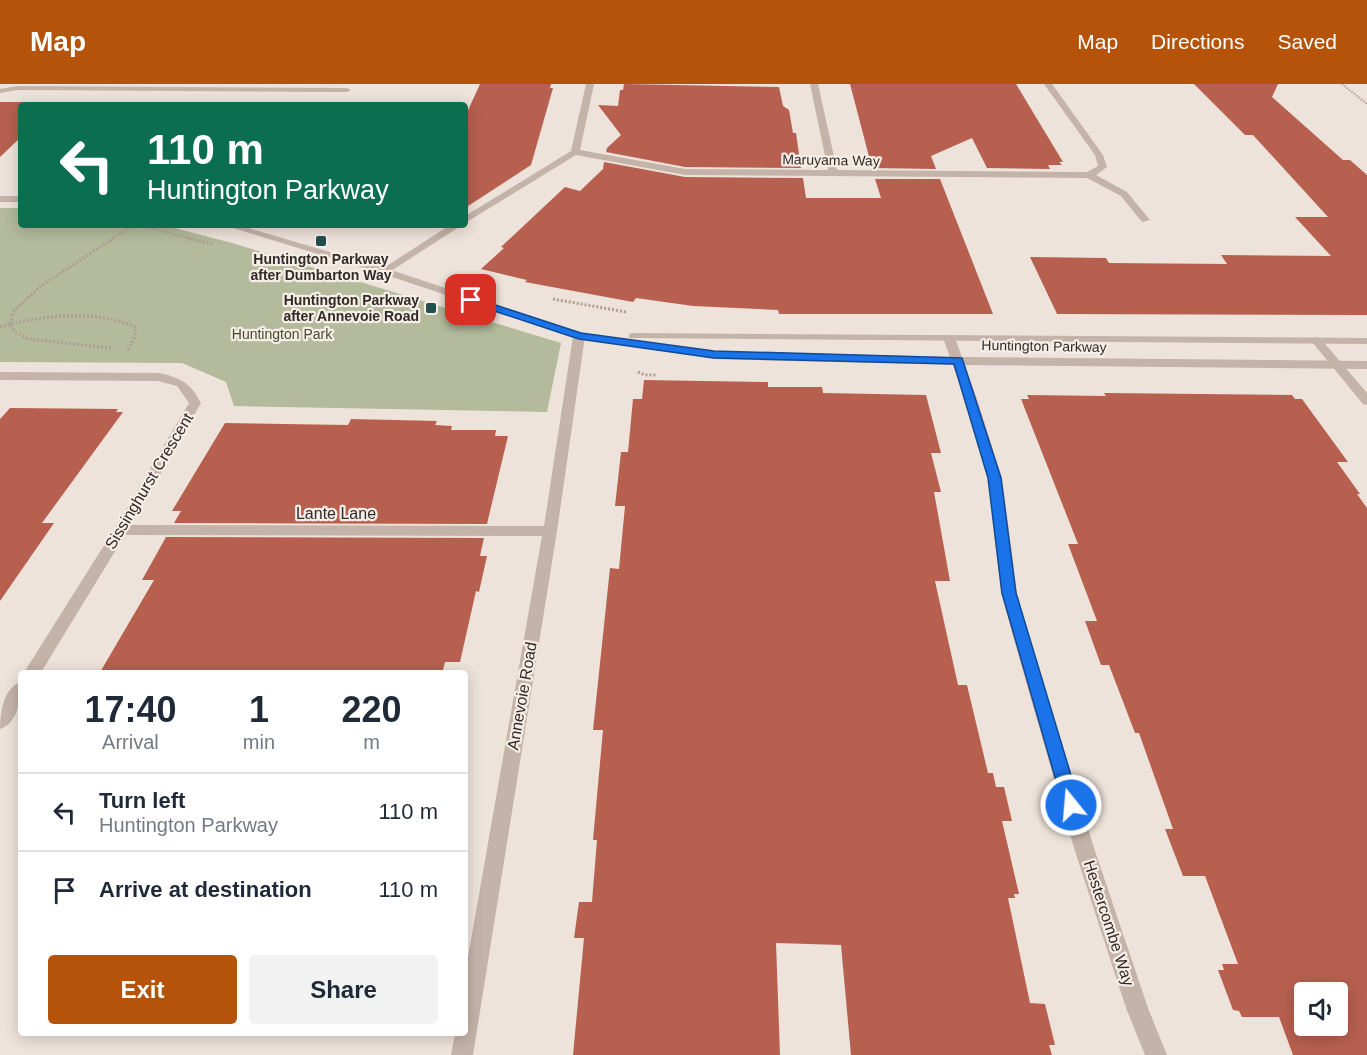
<!DOCTYPE html>
<style>
:root{--surface:#fff;--page:#f2f2f3;--text:#1f2937;--muted:#747a83;--line:#e0e1e3;--accent:#b45309}
body{margin:0;font-family:Helvetica,sans-serif;background:var(--page);color:var(--text);height:100vh;display:flex;flex-direction:column;font-size:22px;white-space:nowrap}
*{box-sizing:border-box;margin:0}
p{font-size:20px;color:var(--muted)}
.icon{flex:none;width:33px;height:33px;fill:none;stroke:currentColor;stroke-width:2;stroke-linecap:round;stroke-linejoin:round}
.map{position:relative;flex:1;overflow:hidden}
.sheet{position:absolute;left:18px;top:586px;width:450px;height:366px;display:flex;flex-direction:column;background:var(--surface);border-radius:6px;box-shadow:0 3px 15px #0003}
.sheet>*{flex:none}
.hud{position:absolute;left:18px;top:18px;width:450px;height:126px;border-radius:6px;box-shadow:0 3px 15px #0003;background:#0b6e4f;color:#fff;overflow:hidden}
.buttons{position:absolute;left:1294px;top:898px;display:grid;gap:12px}
.buttons a{display:grid;place-items:center;width:54px;height:54px;border-radius:6px;background:var(--surface);box-shadow:0 3px 15px #0003;font-size:30px}
.pin{position:absolute;display:grid;place-items:center;width:51px;height:51px;color:#fff;margin:-26px;border-radius:12px;box-shadow:0 3px 9px #0006}
.me{position:absolute;width:66px;margin:-33px;rotate:343deg;stroke-linejoin:round;filter:drop-shadow(0 0 4px #0008)}
.turn{display:flex;align-items:center;gap:21px;height:126px;padding:0 30px;font-size:27px}
.turn .icon{width:78px;height:78px;stroke-width:2.5}
.turn b{display:block;font-size:42px;line-height:51px}
.eta{display:flex;justify-content:space-evenly;align-items:center;height:102px;text-align:center}
.eta b{font-size:36px;font-weight:700;line-height:42px}
.action{display:flex;gap:12px;margin-top:auto;padding:12px 30px}
.action a{flex:1;height:69px;border-radius:6px;background:var(--accent);color:#fff;font-size:24px;font-weight:700;line-height:69px;text-align:center}
.action a+a{background:var(--page);color:var(--text)}
ul{padding:0;list-style:none}
li{display:flex;align-items:center;gap:18px;height:78px;padding:0 30px;border-top:2px solid var(--line)}
li div{flex:1}
li b{display:block;font-size:22px}
li em{font-style:normal}
header{display:flex;align-items:center;gap:36px;box-sizing:border-box;height:84px;padding:0 30px;background:var(--accent);color:#fff}
header strong{font-size:28px}
nav{display:flex;gap:33px;margin-inline-start:auto;font-size:21px}
.map>svg:first-child{display:block}
.green{fill:#b3bb9c}
.building{fill:#b7604f;fill-rule:evenodd}
.lines{fill:none;stroke-linecap:round;stroke-linejoin:round}
.path-far1{stroke:#b09d92;stroke-width:2;stroke-dasharray:1.5 1.5;stroke-linecap:butt}
.path{stroke:#b09d92;stroke-width:3;stroke-dasharray:2 2;stroke-linecap:butt}
.minor{fill:#c4b3a8;fill-rule:evenodd}
.tertiary{fill:#c4b3a8;fill-rule:evenodd}
.route{fill:#1a73e8;stroke:#114b97;stroke-width:1.5}
.poi-dot{fill:#224f4e;stroke:#f6ede6;stroke-width:2}
.labels{text-anchor:middle;dominant-baseline:central;stroke-width:4.5;stroke-linejoin:round;paint-order:stroke}
.far-street-label{font-size:14px;fill:#322a27;stroke:#f6ede6}
.far-poi-label{font-size:14px;font-weight:bold;fill:#322a27;stroke:#f6ede6}
.far-park-label{font-size:14px;fill:#444d2e;stroke:#f6ede6}
.street-label{font-size:16px;fill:#322a27;stroke:#f6ede6}
</style>
<header>
<strong>Map</strong>
<nav><a>Map</a><a>Directions</a><a>Saved</a></nav>
</header>
<div class="map">
<svg width="1367" height="971" viewBox="0 0 1367 971">
<rect width="100%" height="100%" fill="#eee3da"/>
<polygon class="green" points="0,124 21,124 21,141 163,141 232,159 561,259 547,328 234,322 226,298 182,279 0,278"/>
<g class="building">
<polygon points="480,0 551,0 550,4 553,4 531,81 465,124 465,33"/>
<polygon points="624,0 779,3 783,22 789,26 793,49 796,49 801,84 685,83 606,68 607,64 621,51 598,21 618,22 620,6 623,6"/>
<polygon points="850,0 1016,0 1063,78 1059,78 1062,81 1048,81 1050,85 987,84 972,54 931,72 936,85 872,84"/>
<polygon points="1194,0 1278,0 1272,13 1343,76 1350,76 1367,91 1367,231 1057,230 1030,173 1106,174 1109,179 1227,180 1221,171 1331,172 1295,133 1328,133 1253,51 1245,51"/>
<polygon points="0,18 56,18 54,21 21,21 21,53 0,73"/>
<polygon points="604,78 685,93 803,94 806,114 881,114 875,95 940,95 993,230 779,230 778,226 693,222 636,214 633,218 525,198 527,196 481,185 504,164 501,163 565,103 580,107 603,85"/>
<polygon points="644,296 768,298 768,303 822,303 823,309 926,311 941,369 931,369 941,408 934,408 950,497 935,497 958,601 967,601 988,689 993,689 996,703 1004,703 1012,737 1002,737 1019,810 1014,810 1015,814 1008,814 1030,919 1045,920 1055,961 1049,961 1052,971 851,971 841,861 776,859 780,971 573,971 584,854 574,854 579,818 592,818 597,756 593,756 603,646 593,646 610,484 619,485 625,422 615,422 621,368 628,368 633,315 642,315"/>
<path d="M1104,309L1292,311L1295,315H1302L1348,378H1337L1360,410H1357L1367,424V971H1293L1279,933H1242L1239,927L1233,926L1218,886H1224L1222,880H1238L1205,792H1183L1165,745H1173L1139,649H1135L1109,581H1101L1085,537H1097L1068,460H1078L1021,315H1029L1027,311L1106,312ZM1305,909H1338V942H1305Z"/>
<polygon points="10,324 118,325 116,328 123,328 42,439 54,439 0,517 0,335"/>
<polygon points="351,335 437,337 435,341 452,342 451,346 496,346 495,352 508,352 487,440 174,439 181,427 172,427 225,339 348,341"/>
<polygon points="166,453 484,454 480,472 487,472 479,508 476,507 460,578 445,578 442,590 99,590 154,496 142,496"/>
</g>
<g class="lines">
<g class="path-far1">
<polyline points="1342,0 1367,20"/>
<polyline points="128,141 146,143 193,155"/>
<polyline points="112,155 133,141"/>
</g>
<g class="path">
<polyline points="187,154 212,160"/>
<polyline points="553,215 626,228"/>
<path d="M0,243C44,231 92,225 135,243V252L127,268"/>
<polyline points="111,264 29,255 15,248 10,240 14,227 41,202 114,154"/>
<polyline points="638,288 645,291 657,291"/>
</g>
<g class="minor">
<polygon points="586,0 594,0 580,66 685,85 828,86 810,0 818,0 837,86 1087,88 1098,82 1095,71 1044,0 1052,0 1103,71 1107,83 1096,91 1127,108 1150,136 1142,138 1121,112 1087,94 685,91 576,71 465,139 465,132 571,67"/>
<polygon points="17,2 347,4 351,6 347,8 17,6 0,9 0,5"/>
<polygon points="450,141 462,141 388,189 379,187"/>
<path d="M579,249L585,252L557,447L473,971H451L455,950H465V890L542,452L125,451L40,590H23L115,444L189,319L177,302L158,297L0,296V288L158,289C180,293 191,299 201,319L131,441L544,442L573,252Z"/>
<polygon points="949,251 955,254 977,315 1002,394 1017,509 1038,584 1095,767 1148,924 1167,971 1145,971 1126,924 1075,767 1022,584 1001,509 988,394 965,315 943,254"/>
<polygon points="1316,253 1320,254 1367,309 1367,321 1363,320 1312,258 1310,256"/>
<path d="M21,598C21,615 18,639 0,645C0,629 3,604 21,598Z"/>
</g>
<g class="tertiary">
<rect x="0" y="112" width="21" height="6"/>
<polygon points="223,141 238,141 388,185 581,249 714,267 958,273 1367,277 1367,285 958,281 714,275 575,254 380,189"/>
<polygon points="633,249 1367,254 1367,260 629,254 629,250"/>
</g>
</g>
<polygon class="route" points="467,214 474,214 581,249 714,267 962,274 1001,394 1016,509 1080,721 1077,727 1071,729 1065,727 1063,721 1002,509 988,394 954,280 714,274 579,255 467,218"/>
<g class="poi-dot">
<rect x="315" y="151" width="12" height="12" rx="3"/>
<rect x="425" y="218" width="12" height="12" rx="3"/>
</g>
<g class="labels">
<g class="far-street-label">
<text transform="translate(831 76) rotate(1)">Maruyama Way</text>
<text transform="translate(1044 262) rotate(1)">Huntington Parkway</text>
</g>
<g class="far-poi-label">
<text x="321" y="175">Huntington Parkway<tspan x="321" dy="16">after Dumbarton Way</tspan></text>
<text x="419" y="216" text-anchor="end">Huntington Parkway<tspan x="419" dy="16">after Annevoie Road</tspan></text>
</g>
<g class="far-park-label">
<text x="282" y="250">Huntington Park</text>
</g>
<g class="street-label">
<text transform="translate(149 397) rotate(-59)">Sissinghurst Crescent</text>
<text x="336" y="429">Lante Lane</text>
<text transform="translate(522 612) rotate(-80)">Annevoie Road</text>
<text transform="translate(1109 839) rotate(72)">Hestercombe Way</text>
</g>
</g>
</svg>
<div class="buttons">
<a><svg class="icon" aria-label="sound" viewBox="0 0 24 24"><path d="M4 9h4l5-4v14l-5-4H4zM17 9q2 3 0 6"/></svg></a>
</div>
<div class="pin" style="left:471px;top:216px;background:#d93025"><svg class="icon" aria-label="arrive" viewBox="0 0 24 24"><path d="M6 21V4h12l-3 4 3 4H6"/></svg></div>
<svg class="me" style="left:1071px;top:721px" viewBox="-20 -20 40 40"><circle r="17" fill="#1a73e8" stroke="#fff" stroke-width="3"/><path d="M0-11L8 9 0 5-8 9z" fill="#fff"/></svg>
<div class="hud">
<div class="turn"><svg class="icon" aria-label="left" viewBox="0 0 24 24"><path d="M17 20v-9H6M10 6l-5 5 5 5"/></svg><div><b>110 m</b>Huntington Parkway</div></div>
</div>
<section class="sheet">
<div class="eta">
<div><b>17:40</b><p>Arrival</p></div>
<div><b>1</b><p>min</p></div>
<div><b>220</b><p>m</p></div>
</div>
<ul>
<li><svg class="icon" aria-label="left" viewBox="0 0 24 24"><path d="M17 20v-9H6M10 6l-5 5 5 5"/></svg><div><b>Turn left</b><p>Huntington Parkway</p></div><em>110 m</em></li>
<li><svg class="icon" aria-label="arrive" viewBox="0 0 24 24"><path d="M6 21V4h12l-3 4 3 4H6"/></svg><div><b>Arrive at destination</b></div><em>110 m</em></li>
</ul>
<div class="action"><a>Exit</a><a>Share</a></div>
</section>
</div>
